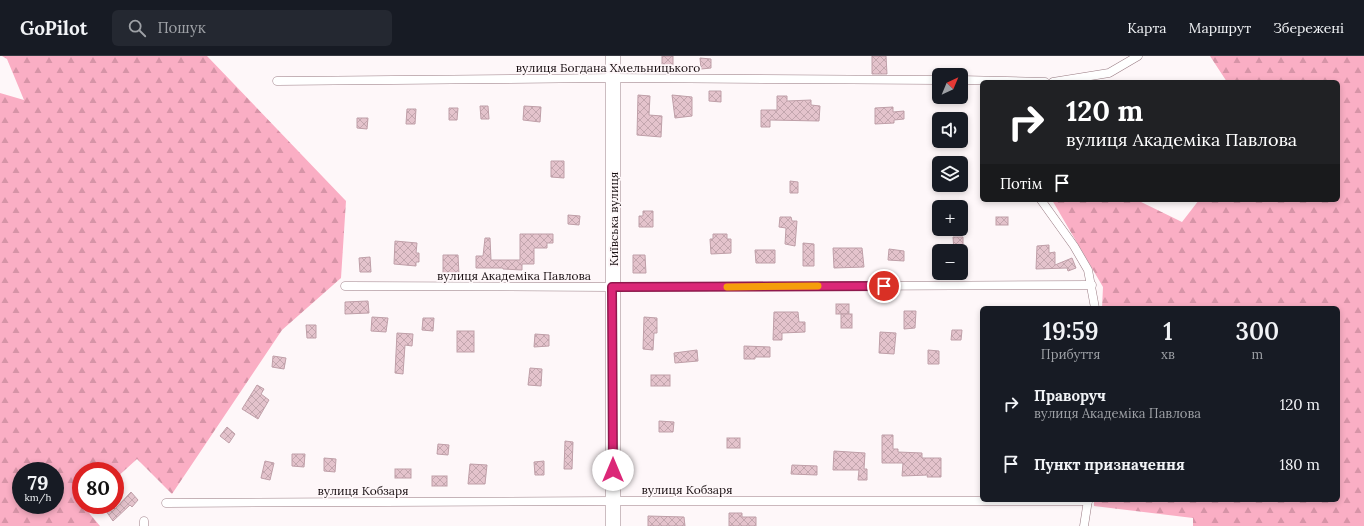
<!DOCTYPE html>
<html lang="uk">
<meta charset="utf-8">
<style>
:root{--surface:#171b24;--page:#242831;--text:#f1f3f6;--muted:#9ea1a6;--line:#363941}
body{margin:0;font-family:Lora,serif;background:var(--page);color:var(--text);height:100vh;display:flex;flex-direction:column;font-size:15px;white-space:nowrap}
*{box-sizing:border-box;margin:0}
p{font-size:13px;color:var(--muted)}
.icon{flex:none;width:22px;height:22px;fill:none;stroke:currentColor;stroke-width:2;stroke-linecap:round;stroke-linejoin:round}
.map{position:relative;flex:1;overflow:hidden}
.drawer{position:absolute;left:980px;top:250px;width:360px;height:196px;display:flex;flex-direction:column;background:var(--surface);border-radius:6px;box-shadow:0 2px 6px #0003}
.drawer>*{flex:none}
.banner{position:absolute;left:980px;top:24px;width:360px;height:122px;border-radius:6px;box-shadow:0 2px 6px #0003;background:#202124;color:#fff;overflow:hidden}
.needle{width:26px;rotate:44deg}
.controls{position:absolute;left:932px;top:12px;display:grid;gap:8px}
.controls a{display:grid;place-items:center;width:36px;height:36px;border-radius:6px;background:var(--surface);box-shadow:0 2px 6px #0003;font-size:20px}
.speed{position:absolute;left:12px;top:406px;display:flex;gap:8px;font-size:20px;font-weight:700;text-align:center}
.speed>*{display:grid;place-content:center;width:52px;height:52px;border-radius:50%;background:var(--surface);box-shadow:0 2px 6px #0003;line-height:1}
.speed small{font-size:10px;font-weight:400}
.speed .limit{border:6px solid #d22;background:#fff;color:#111}
.pin{position:absolute;display:grid;place-items:center;width:34px;height:34px;color:#fff;margin:-17px;border:2px solid #fff;border-radius:50%;box-shadow:0 1px 4px #0007}
.me{position:absolute;width:44px;margin:-22px;rotate:0deg;stroke-linejoin:round;filter:drop-shadow(0 0 3px #0008)}
.turn{display:flex;align-items:center;gap:14px;height:84px;padding:0 20px;font-size:18px}
.turn .icon{width:52px;height:52px;stroke-width:2.5}
.turn b{display:block;font-size:28px;line-height:34px}
.then{display:flex;align-items:center;height:38px;padding:0 20px;background:#0003;gap:8px;font-size:15px}
.eta{display:flex;justify-content:space-evenly;align-items:center;height:68px;text-align:center}
.eta b{font-size:24px;font-weight:600;line-height:28px}
ul{padding:0;list-style:none}
li{display:flex;align-items:center;gap:12px;height:60px;padding:0 20px}
li div{flex:1}
li b{display:block;font-size:15px}
li em{font-style:normal}
header{display:flex;align-items:center;gap:24px;box-sizing:border-box;height:56px;padding:0 20px;background:var(--surface);border-bottom:1px solid var(--line)}
header strong{font-size:19px}
nav{display:flex;gap:22px;margin-inline-start:auto;font-size:14px}
.search{width:280px;height:36px;background:var(--page);display:flex;align-items:center;gap:10px;box-sizing:border-box;padding:0 14px;border-radius:6px;color:var(--muted);font-size:15px}
.map>svg:first-child{display:block}
.forest{fill:url(#forest-firs);fill-rule:evenodd}
.building{fill:url(#building-cross-hatch);stroke:#bf9fa8}
.lines{fill:none;stroke-linecap:round;stroke-linejoin:round}
.street-casing{stroke:#987a82;stroke-width:9}
.highway-casing{stroke:#987a82;stroke-width:16}
.street{stroke:#fff;stroke-width:8}
.highway{stroke:#fff;stroke-width:15}
.route-casing{stroke:#8e194d;stroke-width:10}
.route{stroke:#db2777;stroke-width:7}
.slow{stroke:#f59e0b;stroke-width:7}
.labels{text-anchor:middle;dominant-baseline:central;stroke-width:3.5;stroke-linejoin:round;paint-order:stroke}
.street-label{font-size:12px;fill:#190f12;stroke:#fef7f9}
</style>
<header>
<strong>GoPilot</strong>
<div class="search"><svg class="icon" aria-label="search" viewBox="0 0 24 24"><circle cx="10" cy="10" r="6"/><path d="M15 15l6 6"/></svg>Пошук</div>
<nav><a>Карта</a><a>Маршрут</a><a>Збережені</a></nav>
</header>
<div class="map">
<svg width="1364" height="470" viewBox="0 0 1364 470">
<defs>
<pattern id="forest-firs" width="22" height="20" patternUnits="userSpaceOnUse"><rect width="22" height="20" fill="#faaec4"/><path d="M5 1l3.5 6h-7zM16 11l3.5 6h-7z" fill="#d694a7"/></pattern>
<pattern id="building-cross-hatch" width="8" height="8" patternUnits="userSpaceOnUse"><rect width="8" height="8" fill="#e4c3cc"/><path d="M0 0l8 8M0 8l8-8" fill="none" stroke="#c3a6ae"/></pattern>
</defs>
<rect width="100%" height="100%" fill="#fef7f9"/>
<g class="forest">
<path d="M2,0H207L346,145L341,222L282,274L172,438L137,403L115,423V415H81V449H86L84,451L100,470H0V37L24,44L7,3ZM21,415H55V449H21Z"/>
<polygon points="1210,0 1364,0 1364,470 1193,470 1193,462 1094,450 1094,444 1338,444 1338,252 1102,252 1103,231 1052,144 1137,144 1182,166 1199,144 1338,144 1338,26 1227,26"/>
</g>
<g class="building">
<polygon points="662,0 673,0 673,10 662,11"/>
<polygon points="872,0 886,0 887,18 872,18"/>
<polygon points="700,2 711,3 711,12 701,13"/>
<polygon points="709,35 721,35 721,46 709,45"/>
<polygon points="638,39 650,40 649,59 662,60 661,81 637,79"/>
<polygon points="672,39 692,41 692,60 675,62"/>
<polygon points="777,40 787,40 787,45 811,44 811,49 820,50 819,65 770,64 770,71 761,71 761,54 777,54"/>
<polygon points="480,50 488,50 489,63 481,63"/>
<polygon points="524,50 541,51 540,66 523,64"/>
<polygon points="893,51 893,56 904,55 904,63 894,64 894,67 875,68 875,52"/>
<polygon points="449,52 458,52 457,64 449,64"/>
<polygon points="407,53 416,53 415,68 406,68"/>
<polygon points="357,62 368,62 367,73 357,72"/>
<polygon points="551,105 564,105 564,122 551,121"/>
<polygon points="790,125 798,126 798,137 790,137"/>
<polygon points="643,155 653,155 653,171 639,171 639,160 643,160"/>
<polygon points="568,159 580,160 579,169 568,168"/>
<polygon points="780,161 791,161 792,165 797,165 795,190 785,188 786,172 779,171"/>
<rect x="996" y="161" width="12" height="8"/>
<polygon points="520,178 553,178 553,187 547,187 547,192 534,192 534,208 522,208 522,214 503,213 503,212 476,212 476,200 483,200 485,182 490,182 491,204 520,204"/>
<polygon points="713,178 727,178 727,183 731,183 731,197 711,198 710,183 713,183"/>
<polygon points="953,181 963,181 963,195 954,195"/>
<polygon points="395,185 417,187 416,197 419,197 419,206 416,206 416,210 394,208"/>
<polygon points="803,187 814,188 814,210 803,210"/>
<polygon points="1049,189 1049,197 1055,196 1055,209 1072,202 1076,212 1068,215 1067,212 1036,213 1037,190"/>
<polygon points="833,192 862,192 864,211 834,212"/>
<polygon points="889,193 904,195 904,205 888,204"/>
<polygon points="755,194 775,194 775,207 756,207"/>
<polygon points="443,199 458,199 459,219 443,219"/>
<polygon points="633,199 645,199 646,217 633,217"/>
<polygon points="370,201 371,216 360,216 359,202"/>
<polygon points="368,245 369,257 345,258 345,246"/>
<rect x="836" y="248" width="13" height="10"/>
<polygon points="904,255 916,255 915,272 904,273"/>
<polygon points="774,256 798,256 799,266 805,266 805,276 782,277 782,284 773,284"/>
<rect x="841" y="258" width="11" height="14"/>
<polygon points="372,261 388,262 386,276 371,275"/>
<polygon points="644,261 657,262 657,277 654,277 653,294 643,293"/>
<polygon points="423,262 434,262 433,275 422,274"/>
<polygon points="306,269 316,269 316,282 307,282"/>
<polygon points="952,274 962,274 961,284 951,284"/>
<rect x="457" y="275" width="17" height="21"/>
<polygon points="880,276 896,277 894,298 879,297"/>
<polygon points="397,277 413,278 412,290 405,289 403,318 395,317"/>
<polygon points="535,278 549,279 549,290 534,291"/>
<polygon points="744,290 770,291 770,301 755,301 755,303 744,303"/>
<polygon points="697,294 698,305 675,307 674,297"/>
<polygon points="928,294 939,295 939,308 928,308"/>
<polygon points="273,300 286,302 284,313 272,311"/>
<polygon points="530,312 542,313 541,330 528,329"/>
<rect x="651" y="319" width="19" height="11"/>
<polygon points="257,329 264,333 261,338 269,344 258,363 242,353"/>
<polygon points="659,365 674,366 673,376 659,376"/>
<polygon points="227,371 235,378 229,387 220,380"/>
<polygon points="882,379 893,379 893,393 898,393 898,396 922,397 922,402 941,402 941,421 927,421 928,419 902,420 903,407 882,407"/>
<rect x="727" y="382" width="13" height="10"/>
<polygon points="565,385 573,386 572,413 564,413"/>
<polygon points="438,388 449,389 448,399 437,398"/>
<polygon points="834,395 865,397 864,413 867,413 867,424 858,424 859,414 833,414"/>
<polygon points="292,398 305,398 304,411 292,410"/>
<polygon points="324,402 336,403 335,416 324,415"/>
<polygon points="265,405 274,407 270,424 261,422"/>
<polygon points="544,405 544,419 535,419 534,406"/>
<polygon points="470,408 487,409 485,428 468,428"/>
<polygon points="792,409 817,410 817,419 791,418"/>
<rect x="395" y="413" width="16" height="9"/>
<rect x="432" y="420" width="15" height="10"/>
<polygon points="131,436 138,444 132,451 130,449 113,465 106,455 112,450 115,453"/>
<polygon points="729,457 742,457 742,461 756,461 756,470 729,470"/>
<polygon points="648,460 684,461 685,470 648,470"/>
</g>
<g class="lines">
<g class="street-casing">
<g id="street">
<polyline points="961,24 1045,26"/>
<polyline points="277,25 613,22 939,24"/>
<polyline points="1053,26 1109,17 1138,0"/>
<polyline points="1041,144 1074,190 1088,214 1095,252"/>
<polyline points="345,230 612,231 1092,229"/>
<polyline points="166,447 613,445 1088,445"/>
<polyline points="144,470 144,465"/>
<polyline points="1084,470 1088,444"/>
</g>
</g>
<g class="highway-casing">
<polyline id="highway" points="613,0 613,470"/>
</g>
<use href="#street" class="street"/>
<use href="#highway" class="highway"/>
</g>
<g class="lines">
<g class="route-casing">
<polyline id="route" points="613,414 612,231 884,230"/>
</g>
<use href="#route" class="route"/>
<polyline class="slow" points="727,231 818,230"/>
</g>
<g class="labels">
<g class="street-label">
<text x="608" y="11">вулиця Богдана Хмельницького</text>
<text transform="translate(613 163) rotate(-90)">Київська вулиця</text>
<text x="514" y="219">вулиця Академіка Павлова</text>
<text x="687" y="433">вулиця Кобзаря</text>
<text x="363" y="434">вулиця Кобзаря</text>
</g>
</g>
</svg>
<div class="controls">
<a><svg class="needle" viewBox="-14 -14 28 28"><path d="M0-13l5 13h-10z" fill="#e53935"/><path d="M0 13l5-13h-10z" fill="#9ea1a6"/></svg></a>
<a><svg class="icon" aria-label="sound" viewBox="0 0 24 24"><path d="M4 9h4l5-4v14l-5-4H4zM17 9q2 3 0 6"/></svg></a>
<a><svg class="icon" aria-label="layers" viewBox="0 0 24 24"><path d="M12 4l9 5-9 5-9-5zM3 14l9 5 9-5"/></svg></a>
<a>+</a>
<a>−</a>
</div>
<div class="speed"><div>79<small>km/h</small></div><div class="limit">80</div></div>
<div class="pin" style="left:884px;top:230px;background:#d93025"><svg class="icon" aria-label="arrive" viewBox="0 0 24 24"><path d="M6 21V4h12l-3 4 3 4H6"/></svg></div>
<svg class="me" style="left:613px;top:414px" viewBox="-20 -20 40 40"><circle r="19" fill="#fff"/><path d="M0-13L10 11 0 6-10 11z" fill="#db2777"/></svg>
<div class="banner">
<div class="turn"><svg class="icon" aria-label="right" viewBox="0 0 24 24"><path d="M7 20v-9h11M14 6l5 5-5 5"/></svg><div><b>120 m</b>вулиця Академіка Павлова</div></div>
<div class="then">Потім<svg class="icon" aria-label="arrive" viewBox="0 0 24 24"><path d="M6 21V4h12l-3 4 3 4H6"/></svg></div>
</div>
<section class="drawer">
<div class="eta">
<div><b>19:59</b><p>Прибуття</p></div>
<div><b>1</b><p>хв</p></div>
<div><b>300</b><p>m</p></div>
</div>
<ul>
<li><svg class="icon" aria-label="right" viewBox="0 0 24 24"><path d="M7 20v-9h11M14 6l5 5-5 5"/></svg><div><b>Праворуч</b><p>вулиця Академіка Павлова</p></div><em>120 m</em></li>
<li><svg class="icon" aria-label="arrive" viewBox="0 0 24 24"><path d="M6 21V4h12l-3 4 3 4H6"/></svg><div><b>Пункт призначення</b></div><em>180 m</em></li>
</ul>
</section>
</div>
